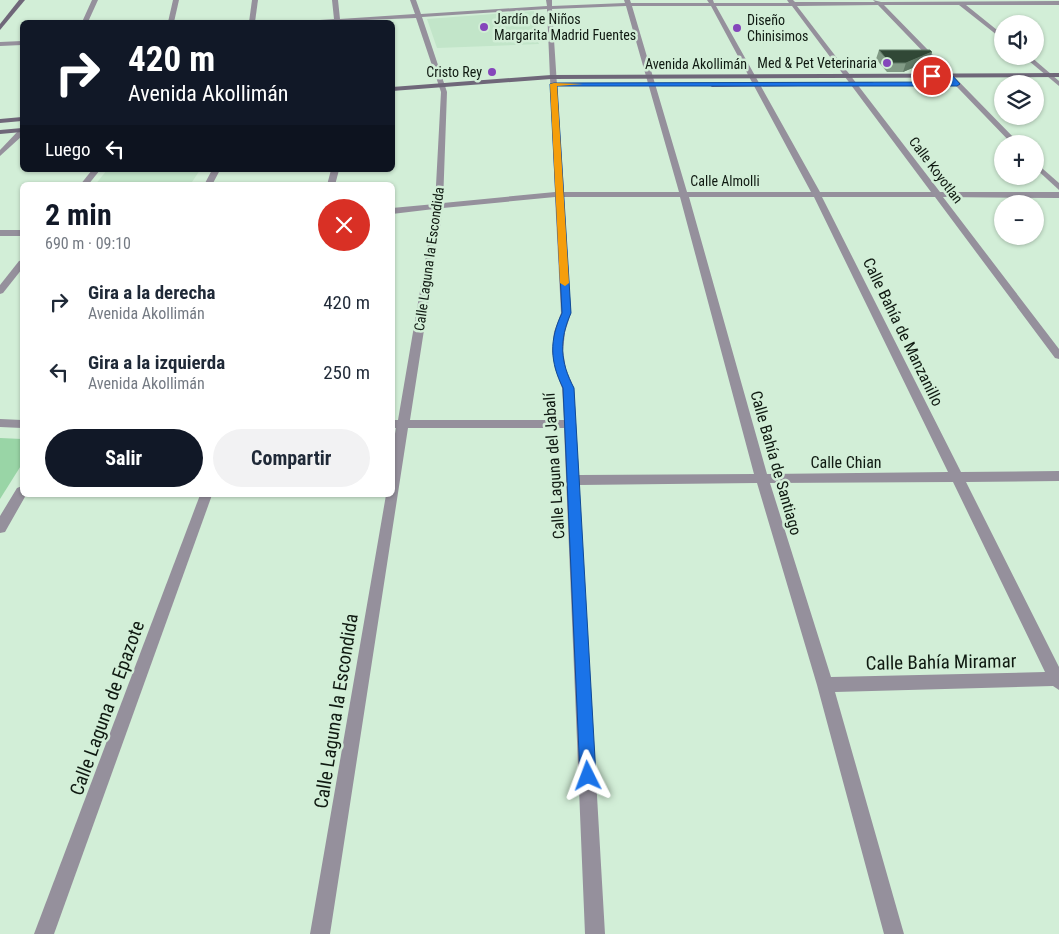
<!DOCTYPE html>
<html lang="es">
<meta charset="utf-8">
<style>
:root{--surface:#fff;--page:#f2f2f3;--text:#1f2937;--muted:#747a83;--accent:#111827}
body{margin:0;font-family:"Roboto Condensed",sans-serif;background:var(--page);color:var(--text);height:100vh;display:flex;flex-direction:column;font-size:19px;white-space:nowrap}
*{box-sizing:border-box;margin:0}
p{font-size:16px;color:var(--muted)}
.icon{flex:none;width:28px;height:28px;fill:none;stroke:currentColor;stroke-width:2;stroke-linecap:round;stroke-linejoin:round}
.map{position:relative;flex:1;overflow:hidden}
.drawer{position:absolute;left:20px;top:182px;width:375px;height:315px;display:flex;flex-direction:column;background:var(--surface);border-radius:8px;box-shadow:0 1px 4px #0004}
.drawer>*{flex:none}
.banner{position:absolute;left:20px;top:20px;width:375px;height:152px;border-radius:8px;box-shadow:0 1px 4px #0004;background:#111827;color:#fff;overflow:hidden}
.controls{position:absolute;left:994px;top:15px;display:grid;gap:10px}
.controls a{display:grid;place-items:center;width:50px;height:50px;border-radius:50%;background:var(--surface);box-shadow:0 1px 4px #0004;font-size:25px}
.pin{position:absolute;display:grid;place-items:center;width:42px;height:42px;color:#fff;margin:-21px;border:2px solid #fff;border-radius:50%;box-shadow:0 1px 5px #0007}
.me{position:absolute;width:55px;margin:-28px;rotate:357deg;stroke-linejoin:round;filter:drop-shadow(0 0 4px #0008)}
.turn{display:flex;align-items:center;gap:18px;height:105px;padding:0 25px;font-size:22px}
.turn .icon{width:65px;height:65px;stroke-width:2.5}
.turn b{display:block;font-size:35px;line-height:42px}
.then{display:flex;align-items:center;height:48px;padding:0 25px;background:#0003;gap:10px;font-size:19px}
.round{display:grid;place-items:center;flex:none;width:52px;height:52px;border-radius:26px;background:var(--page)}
.head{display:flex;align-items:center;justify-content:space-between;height:85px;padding:0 25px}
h1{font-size:30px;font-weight:700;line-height:38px;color:var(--accent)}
.action{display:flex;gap:10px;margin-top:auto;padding:10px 25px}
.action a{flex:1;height:58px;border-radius:30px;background:var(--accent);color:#fff;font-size:20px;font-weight:700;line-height:58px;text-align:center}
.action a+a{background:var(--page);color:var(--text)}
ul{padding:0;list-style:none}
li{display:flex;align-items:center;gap:15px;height:70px;padding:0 25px}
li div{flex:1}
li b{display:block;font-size:19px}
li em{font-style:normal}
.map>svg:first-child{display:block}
.built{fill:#c2e5c9}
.green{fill:#99d5a6}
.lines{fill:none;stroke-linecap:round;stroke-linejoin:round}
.street{fill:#95909c;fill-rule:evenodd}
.secondary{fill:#6f6779;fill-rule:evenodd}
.wall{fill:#829b86}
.shaded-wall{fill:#617a66}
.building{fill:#314836;stroke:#617a66}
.route{fill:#1a73e8;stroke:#114b97}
.slow{fill:#f59e0b}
.poi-dot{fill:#8546bb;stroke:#d2eed7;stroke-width:2}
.labels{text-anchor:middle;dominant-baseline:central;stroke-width:5;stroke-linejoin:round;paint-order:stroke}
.far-poi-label{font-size:14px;fill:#0f1911;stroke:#d2eed7;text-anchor:start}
.far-street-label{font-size:14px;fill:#0f1911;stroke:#d2eed7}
.street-label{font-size:16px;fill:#0f1911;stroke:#d2eed7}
.near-street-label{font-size:19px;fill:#0f1911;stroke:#d2eed7}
</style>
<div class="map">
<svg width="1059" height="934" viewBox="0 0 1059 934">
<rect width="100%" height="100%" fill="#d2eed7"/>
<g class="built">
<polygon points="534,11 538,36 528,38 531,42 538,41 539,44 437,48 427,19"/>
<polygon points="107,170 200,170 190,185 95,185"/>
</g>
<polygon class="green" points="0,438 22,439 22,464 0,499"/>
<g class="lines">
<g class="street">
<polygon points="92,0 98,0 88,22 82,22"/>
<polygon points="173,0 179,0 174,22 168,22"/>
<polygon points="252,0 258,0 255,22 249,22"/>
<path d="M332,0H338L340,19L415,14L410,0H416L421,14L547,6L546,0H552V6L625,3L624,0H630L631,3H709L707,0H713L714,3H789L787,0H793L795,2H875L873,0L881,2L1059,1V5H966L1002,34V39L959,5H884L1020,144H1012L878,5L797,6L940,192H1059V198L943,197L1059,349V359L1055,358L935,197H822L961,472L1059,471V481L966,482L1059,667V690L1053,686L835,692L904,934H884L817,685L757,483L579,485L605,934H585L564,428H408L330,934H310L386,495H392V451L396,428H392V420H398L434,209L392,214V208L435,204L441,92L416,18L317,22L320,20L334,19ZM626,6L679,192H564L552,9ZM632,6H711L811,192H687ZM716,6H792L931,192H820ZM547,9L555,192L443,203L447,92L422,17ZM555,197L561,313L554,332L552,351L555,369L562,388L564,420H410L443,208ZM564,197H680L754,474L579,475L574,388L566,369L563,351L565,332L571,313ZM689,197H814L948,472L767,474ZM953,482L1045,672L831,677L770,483Z"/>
<polygon points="22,41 22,45 0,46 0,42"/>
<polygon points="1023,56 1030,56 1059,81 1059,86"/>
<polygon points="19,130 22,130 22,136 0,156 0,150"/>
<polygon points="1035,162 1059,183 1059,190 1035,168"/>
<polygon points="92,170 100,170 88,185 80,185"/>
<polygon points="212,170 220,170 212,185 204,185"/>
<polygon points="331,170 339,170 335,185 327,185"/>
<rect x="0" y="230" width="22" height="6"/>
<polygon points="22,260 22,269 3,293 0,294 0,285 19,261"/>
<polygon points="0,419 22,420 22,428 0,427"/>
<polygon points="22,486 22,495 26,495 5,532 0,533 0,516 17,488"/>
<polygon points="200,495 212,495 54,934 34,934"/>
</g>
<g class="secondary">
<polygon points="19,0 25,0 0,30 0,24"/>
<polygon points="1059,73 1059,77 551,79 392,91 392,87 551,75"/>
<polygon points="872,82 874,83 874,85 712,87 709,85 712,83"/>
<polygon points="22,117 22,121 0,123 0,119"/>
<polygon points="22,128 22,132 0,134 0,130"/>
</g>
</g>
<polygon class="wall" points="879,50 932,52 929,61 903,72 887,72 876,59"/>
<polygon class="shaded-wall" points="932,52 929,61 903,72 906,63"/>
<polygon class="building" points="879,50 930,50 932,52 906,63 890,63"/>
<path class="route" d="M930,74H951L960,84L957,86H557L571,313C559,340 560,362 574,388L596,776L593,782L588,784L582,782L580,776L563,388C550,362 549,340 562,313L550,84L554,83L952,82L947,77H932Z"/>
<polygon class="slow" points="554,83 583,84 557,86 569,283 565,286 560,283 550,84"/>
<g class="poi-dot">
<circle cx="484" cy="27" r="5"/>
<circle cx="737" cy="28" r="5"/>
<circle cx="887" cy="63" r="5"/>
<circle cx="492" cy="72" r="5"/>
</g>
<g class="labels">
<g class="far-poi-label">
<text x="494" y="19">Jardín de Niños<tspan x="494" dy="16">Margarita Madrid Fuentes</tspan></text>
<text x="747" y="20">Diseño<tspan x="747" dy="16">Chinisimos</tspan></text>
<text x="877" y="63" text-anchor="end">Med &amp; Pet Veterinaria</text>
<text x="482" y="72" text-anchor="end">Cristo Rey</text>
</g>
<g class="far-street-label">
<text x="696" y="64">Avenida Akollimán</text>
<text transform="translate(936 170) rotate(53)">Calle Koyotlan</text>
<text x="725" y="181">Calle Almolli</text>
<text transform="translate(429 259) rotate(-82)">Calle Laguna la Escondida</text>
</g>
<g class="street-label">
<text transform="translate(903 332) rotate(64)">Calle Bahía de Manzanillo</text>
<text x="846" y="462">Calle Chian</text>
<text transform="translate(776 463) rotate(74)">Calle Bahía de Santiago</text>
<text transform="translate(554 466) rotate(-94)">Calle Laguna del Jabalí</text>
</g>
<g class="near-street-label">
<text transform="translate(941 662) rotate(-1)">Calle Bahía Miramar</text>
<text transform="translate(107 708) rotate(-70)">Calle Laguna de Epazote</text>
<text transform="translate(336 711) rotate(-81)">Calle Laguna la Escondida</text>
</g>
</g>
</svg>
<div class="controls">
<a><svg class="icon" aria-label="sound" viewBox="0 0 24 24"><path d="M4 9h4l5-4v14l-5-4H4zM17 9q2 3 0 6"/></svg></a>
<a><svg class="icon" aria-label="layers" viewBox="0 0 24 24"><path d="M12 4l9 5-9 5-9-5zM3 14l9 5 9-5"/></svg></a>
<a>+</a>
<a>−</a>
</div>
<div class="pin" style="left:932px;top:76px;background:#d93025"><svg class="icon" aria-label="arrive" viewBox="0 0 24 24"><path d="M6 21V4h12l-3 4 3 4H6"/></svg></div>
<svg class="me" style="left:588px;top:776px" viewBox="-20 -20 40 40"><path d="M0-17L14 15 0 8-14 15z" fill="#1a73e8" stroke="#fff" stroke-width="4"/></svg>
<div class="banner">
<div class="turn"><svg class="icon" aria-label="right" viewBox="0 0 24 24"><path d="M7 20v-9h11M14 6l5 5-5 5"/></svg><div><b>420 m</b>Avenida Akollimán</div></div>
<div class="then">Luego<svg class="icon" aria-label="left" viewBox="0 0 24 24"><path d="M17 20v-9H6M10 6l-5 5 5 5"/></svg></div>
</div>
<section class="drawer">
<div class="head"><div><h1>2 min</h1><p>690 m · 09:10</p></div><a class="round" style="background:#d93025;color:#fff"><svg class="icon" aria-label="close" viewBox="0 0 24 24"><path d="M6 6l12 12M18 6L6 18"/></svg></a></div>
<ul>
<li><svg class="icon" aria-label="right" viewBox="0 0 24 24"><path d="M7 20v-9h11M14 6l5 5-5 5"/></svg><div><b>Gira a la derecha</b><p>Avenida Akollimán</p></div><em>420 m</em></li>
<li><svg class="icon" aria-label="left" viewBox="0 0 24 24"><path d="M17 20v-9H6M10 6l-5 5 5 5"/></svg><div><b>Gira a la izquierda</b><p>Avenida Akollimán</p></div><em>250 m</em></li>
</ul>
<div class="action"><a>Salir</a><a>Compartir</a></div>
</section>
</div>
